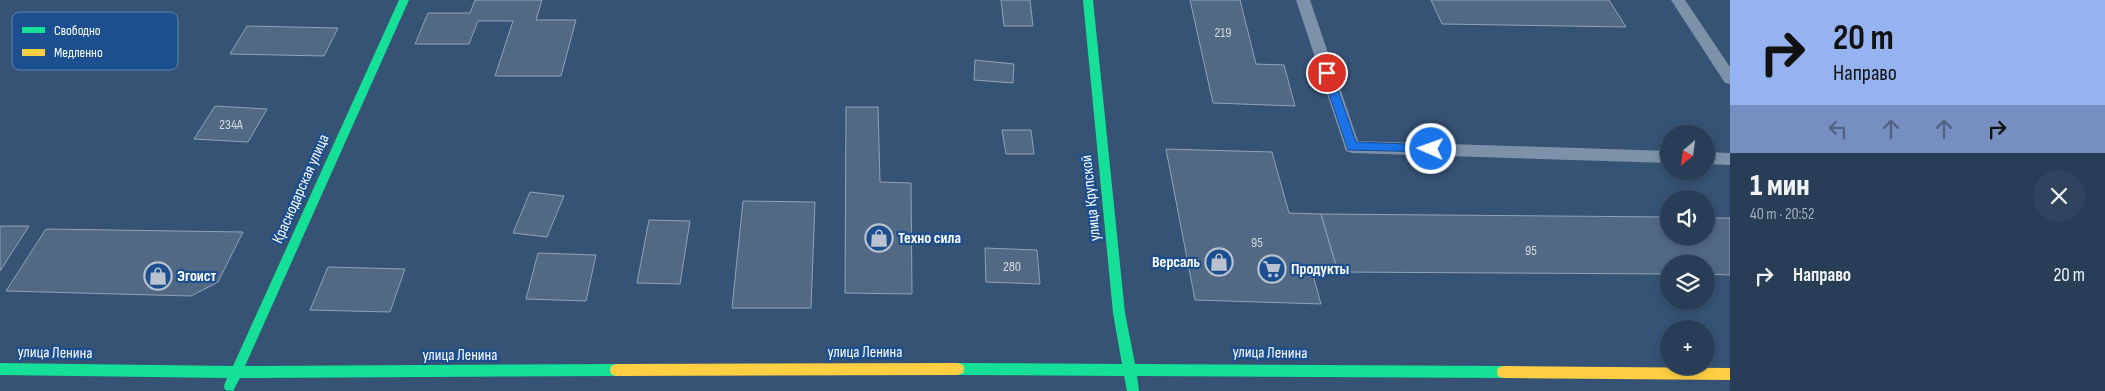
<!DOCTYPE html>
<html lang="ru">
<meta charset="utf-8">
<style>
:root{--surface:#283e57;--page:#30455d;--text:#f1f3f6;--muted:#a5aeba;--line:#44576d}
body{margin:0;font-family:"Sofia Sans Condensed",sans-serif;background:var(--page);color:var(--text);height:100vh;display:flex;flex-direction:column;font-size:19px;white-space:nowrap}
*{box-sizing:border-box;margin:0}
p{font-size:16px;color:var(--muted)}
.icon{flex:none;width:28px;height:28px;fill:none;stroke:currentColor;stroke-width:2;stroke-linecap:round;stroke-linejoin:round}
.map{position:relative;flex:1;overflow:hidden}
.sheet{display:flex;flex-direction:column;background:var(--surface);width:375px}
.sheet>*{flex:none}
.top-card{background:#95b2f1;color:#111;overflow:hidden}
.needle{width:32px;rotate:209deg}
.fabs{position:absolute;left:1660px;top:125px;display:grid;gap:10px}
.fabs a{display:grid;place-items:center;width:55px;height:55px;border-radius:50%;background:var(--surface);box-shadow:0 2px 8px #0003,0 0 0 1px var(--line);font-size:25px}
.pin{position:absolute;display:grid;place-items:center;width:42px;height:42px;color:#fff;margin:-21px;border:2px solid #fff;border-radius:50%;box-shadow:0 1px 5px #0007}
.me{position:absolute;width:55px;margin:-28px;rotate:272deg;stroke-linejoin:round;filter:drop-shadow(0 0 4px #0008)}
.turn{display:flex;align-items:center;gap:18px;height:105px;padding:0 20px;font-size:22px}
.turn .icon{width:65px;height:65px;stroke-width:2.5}
.turn b{display:block;font-size:35px;line-height:42px}
.lanes{display:flex;align-items:center;height:48px;padding:0 20px;background:#0003;justify-content:center;gap:25px;direction:ltr}
.lanes .off{opacity:.35}
.round{display:grid;place-items:center;flex:none;width:52px;height:52px;border-radius:26px;background:var(--page)}
.summary{display:flex;align-items:center;justify-content:space-between;height:85px;padding:0 20px}
h1{font-size:30px;font-weight:800;line-height:38px}
ul{padding:0;list-style:none}
li{display:flex;align-items:center;gap:15px;height:75px;padding:0 20px}
li div{flex:1}
li b{display:block;font-size:19px}
li em{font-style:normal}
main{display:flex;flex:1;min-height:0}
.map>svg:first-child{display:block}
.building{fill:#526984;stroke:#92a2b6}
.lines{fill:none;stroke-linecap:round;stroke-linejoin:round}
.lane{fill:#7d92a8;fill-rule:evenodd}
.fast{fill:#16e098;fill-rule:evenodd}
.slow{fill:#ffcf43;fill-rule:evenodd}
.route{fill:#1a73e8;stroke:#114b97}
.labels{text-anchor:middle;dominant-baseline:central;stroke-width:4.5;stroke-linejoin:round;paint-order:stroke}
.number-label{font-size:14px;fill:#d4dae0}
.street-label{font-size:16px;fill:#fff;stroke:#1b4f8f}
.poi-label{font-size:16px;font-weight:bold;fill:#fff;stroke:#1b4f8f;text-anchor:start}
.key{fill:#1b4f8f;stroke:#5f84b1;stroke-width:1}
.key-label{font-size:14px;fill:#fff}
</style>
<main>
<div class="map">
<svg width="1730" height="391" viewBox="0 0 1730 391">
<rect width="100%" height="100%" fill="#365274"/>
<g class="building">
<polygon points="475,0 542,0 536,20 576,20 561,76 495,76 513,21 478,21 469,44 415,44 428,13 470,13"/>
<polygon points="1001,0 1030,0 1033,26 1004,26"/>
<polygon points="1190,0 1240,0 1256,64 1284,65 1295,106 1213,103"/>
<polygon points="1431,0 1609,0 1626,27 1442,24"/>
<polygon points="247,26 338,28 324,56 230,54"/>
<polygon points="975,60 1014,64 1013,83 974,80"/>
<polygon points="215,106 267,109 248,142 194,139"/>
<polygon points="846,107 878,107 880,182 911,183 912,294 845,293"/>
<polygon points="1002,130 1031,130 1034,154 1006,154"/>
<polygon points="1166,149 1272,152 1289,213 1321,214 1338,272 1312,271 1321,304 1195,300"/>
<polygon points="530,192 564,196 547,237 513,233"/>
<polygon points="743,201 815,202 811,308 732,308"/>
<polygon points="1321,214 1669,217 1669,236 1706,236 1706,218 1730,218 1730,275 1706,274 1706,264 1669,264 1669,274 1338,272"/>
<polygon points="649,220 690,221 680,284 637,283"/>
<polygon points="0,226 29,226 0,271"/>
<polygon points="46,229 243,232 218,282 191,296 6,291"/>
<polygon points="985,248 1037,250 1040,284 986,282"/>
<polygon points="538,253 596,255 586,301 526,299"/>
<polygon points="328,267 405,269 390,312 310,310"/>
</g>
<g class="lines">
<g class="lane">
<polygon points="1296,0 1310,0 1358,141 1669,151 1669,163 1352,153 1346,151"/>
<polygon points="1671,0 1685,0 1730,67 1730,84 1725,83"/>
<polygon points="1706,152 1730,153 1730,165 1706,164"/>
</g>
<g class="fast">
<polygon points="399,0 409,0 245,366 616,364 621,366 622,370 621,374 616,376 240,378 233,391 225,390 224,386 227,378 0,375 0,363 233,366"/>
<polygon points="1083,0 1093,0 1125,313 1135,364 1503,366 1508,368 1509,372 1508,376 1503,378 1137,376 1139,391 1127,391 1124,376 958,375 953,373 952,369 953,365 958,363 1122,364 1113,313"/>
</g>
<g class="slow">
<polygon points="958,363 963,365 964,369 963,373 958,375 616,376 611,374 610,370 611,366 616,364"/>
<polygon points="1503,366 1730,368 1730,380 1503,378 1498,376 1497,372 1498,368"/>
</g>
</g>
<polygon class="route" points="1327,70 1332,73 1356,142 1431,145 1436,149 1435,152 1348,150 1322,73"/>
<defs>
<g id="shop-ring" transform="scale(1.4375)"><circle r="9.5" fill="#1b4f8f" stroke="#b9c2ce" stroke-width="1.5"/><path d="M-5-2.5h2.3a2.7 3.5 0 0 1 5.4 0H5L5.5 6h-11ZM-1.5-2.5h3a1.5 2.3 0 0 0-3 0Z" fill="#b9c2ce"/></g>
<g id="supermarket-ring" transform="scale(1.4375)"><circle r="9.5" fill="#1b4f8f" stroke="#b9c2ce" stroke-width="1.5"/><path d="M-6-5.5h2.5l.6 2H6L4.5 2H-2.5L-4.4-4H-6ZM-1.5 3.2a1.3 1.3 0 1 0 .1 0ZM3 3.2a1.3 1.3 0 1 0 .1 0Z" fill="#b9c2ce"/></g>
</defs>
<g fill-rule="evenodd">
<use href="#shop-ring" x="879" y="238"/>
<use href="#shop-ring" x="1219" y="262"/>
<use href="#supermarket-ring" x="1272" y="269"/>
<use href="#shop-ring" x="158" y="276"/>
</g>
<g class="labels">
<g class="number-label">
<text x="1223" y="32">219</text>
<text x="231" y="124">234А</text>
<text x="1257" y="242">95</text>
<text x="1531" y="250">95</text>
<text x="1012" y="266">280</text>
</g>
<g class="street-label">
<text transform="translate(301 189) rotate(-66)">Краснодарская улица</text>
<text transform="translate(1091 198) rotate(-96)">улица Крупской</text>
<text x="865" y="352">улица Ленина</text>
<text transform="translate(55 353) rotate(1)">улица Ленина</text>
<text transform="translate(1270 353) rotate(1)">улица Ленина</text>
<text x="460" y="355">улица Ленина</text>
</g>
<g class="poi-label">
<text x="898" y="238">Техно сила</text>
<text x="1200" y="262" text-anchor="end">Версаль</text>
<text x="1291" y="269">Продукты</text>
<text x="177" y="276">Эгоист</text>
</g>
</g>
<rect x="12" y="12" width="166" height="58" rx="8" class="key"/>
<rect x="22" y="27" width="23" height="6" fill="#16e098"/>
<rect x="22" y="49" width="23" height="7" fill="#ffcf43"/>
<g class="key-label">
<text x="54" y="35">Свободно</text>
<text x="54" y="57">Медленно</text>
</g>
</svg>
<div class="fabs">
<a><svg class="needle" viewBox="-14 -14 28 28"><path d="M0-13l5 13h-10z" fill="#e53935"/><path d="M0 13l5-13h-10z" fill="#a5aeba"/></svg></a>
<a><svg class="icon" aria-label="sound" viewBox="0 0 24 24"><path d="M4 9h4l5-4v14l-5-4H4zM17 9q2 3 0 6"/></svg></a>
<a><svg class="icon" aria-label="layers" viewBox="0 0 24 24"><path d="M12 4l9 5-9 5-9-5zM3 14l9 5 9-5"/></svg></a>
<a>+</a>
</div>
<div class="pin" style="left:1327px;top:73px;background:#d93025"><svg class="icon" aria-label="arrive" viewBox="0 0 24 24"><path d="M6 21V4h12l-3 4 3 4H6"/></svg></div>
<svg class="me" style="left:1431px;top:149px" viewBox="-20 -20 40 40"><circle r="17" fill="#1a73e8" stroke="#fff" stroke-width="3"/><path d="M0-11L8 9 0 5-8 9z" fill="#fff"/></svg>
</div>
<section class="sheet">
<div class="top-card">
<div class="turn"><svg class="icon" aria-label="right" viewBox="0 0 24 24"><path d="M7 20v-9h11M14 6l5 5-5 5"/></svg><div><b>20 m</b>Направо</div></div>
<div class="lanes"><svg class="icon off" aria-label="left" viewBox="0 0 24 24"><path d="M17 20v-9H6M10 6l-5 5 5 5"/></svg><svg class="icon off" aria-label="ahead" viewBox="0 0 24 24"><path d="M12 20V5M6 11l6-6 6 6"/></svg><svg class="icon off" aria-label="ahead" viewBox="0 0 24 24"><path d="M12 20V5M6 11l6-6 6 6"/></svg><svg class="icon" aria-label="right" viewBox="0 0 24 24"><path d="M7 20v-9h11M14 6l5 5-5 5"/></svg></div>
</div>
<div class="summary"><div><h1>1 мин</h1><p>40 m · 20:52</p></div><a class="round"><svg class="icon" aria-label="close" viewBox="0 0 24 24"><path d="M6 6l12 12M18 6L6 18"/></svg></a></div>
<ul>
<li><svg class="icon" aria-label="right" viewBox="0 0 24 24"><path d="M7 20v-9h11M14 6l5 5-5 5"/></svg><div><b>Направо</b></div><em>20 m</em></li>
</ul>
</section>
</main>
